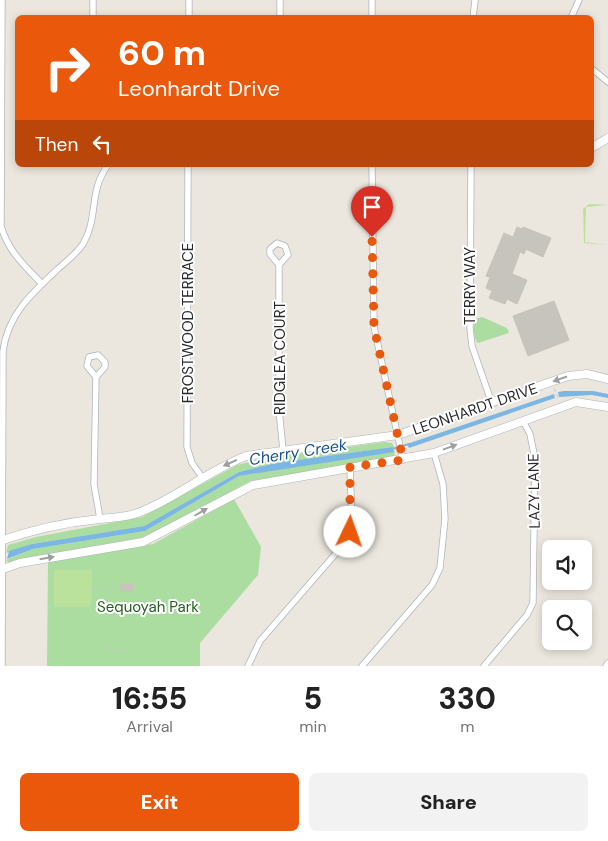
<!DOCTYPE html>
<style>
:root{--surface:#fff;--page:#f2f2f2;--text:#222;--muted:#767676;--accent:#ea580c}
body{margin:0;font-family:"DM Sans",sans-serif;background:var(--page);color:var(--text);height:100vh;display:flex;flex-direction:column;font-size:19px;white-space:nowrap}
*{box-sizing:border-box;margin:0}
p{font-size:16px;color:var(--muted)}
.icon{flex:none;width:28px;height:28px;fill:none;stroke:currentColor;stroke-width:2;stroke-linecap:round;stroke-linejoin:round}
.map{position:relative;height:666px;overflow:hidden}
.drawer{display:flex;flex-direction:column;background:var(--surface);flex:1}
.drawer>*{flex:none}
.banner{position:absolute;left:15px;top:15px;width:579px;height:152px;border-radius:8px;box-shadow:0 2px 8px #0003;background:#ea580c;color:#fff;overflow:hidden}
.buttons{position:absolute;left:542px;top:540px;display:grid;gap:10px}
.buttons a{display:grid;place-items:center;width:50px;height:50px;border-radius:8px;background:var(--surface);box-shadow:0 2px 8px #0003;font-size:25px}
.pin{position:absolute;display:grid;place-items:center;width:42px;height:42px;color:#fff;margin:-51px -21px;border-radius:50% 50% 50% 0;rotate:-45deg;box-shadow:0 0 5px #0007}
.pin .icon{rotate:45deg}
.me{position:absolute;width:55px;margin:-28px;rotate:3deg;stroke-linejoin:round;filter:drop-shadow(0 0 4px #0008)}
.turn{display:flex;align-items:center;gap:18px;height:105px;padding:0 20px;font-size:22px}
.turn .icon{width:65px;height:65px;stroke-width:2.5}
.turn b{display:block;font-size:35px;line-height:42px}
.then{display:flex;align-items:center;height:48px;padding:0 20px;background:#0003;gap:10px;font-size:19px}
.eta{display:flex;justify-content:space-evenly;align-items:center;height:85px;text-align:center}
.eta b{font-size:30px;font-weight:800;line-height:35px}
.action{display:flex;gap:10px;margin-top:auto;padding:10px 20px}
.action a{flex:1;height:58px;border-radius:8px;background:var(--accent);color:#fff;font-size:20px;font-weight:800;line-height:58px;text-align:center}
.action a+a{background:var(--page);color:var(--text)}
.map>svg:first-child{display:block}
.green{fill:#abdca0}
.pitch{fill:#bae29d}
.water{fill:#7bb7e2}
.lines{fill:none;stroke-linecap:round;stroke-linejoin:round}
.stream{stroke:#7bb7e2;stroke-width:2}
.building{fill:#c6c4bd;stroke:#c6c3b7}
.street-casing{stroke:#b1b2bc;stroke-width:7}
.secondary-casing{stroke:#b1b2bc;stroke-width:9}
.path{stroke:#c8c8c8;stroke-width:1;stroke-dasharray:4 2.5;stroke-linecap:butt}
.street{stroke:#fff;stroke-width:5.5}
.secondary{stroke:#fff;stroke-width:8}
.oneway{fill:#9f9f9f}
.route{stroke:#ea580c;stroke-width:9;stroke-dasharray:0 16.2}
.labels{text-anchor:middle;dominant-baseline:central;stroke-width:4;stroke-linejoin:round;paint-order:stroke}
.street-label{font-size:15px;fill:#2a2a2a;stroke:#fff}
.park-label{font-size:15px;fill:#256022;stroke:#fff}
.water-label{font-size:16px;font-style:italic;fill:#1b548d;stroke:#fff}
</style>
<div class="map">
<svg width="608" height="666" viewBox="0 0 608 666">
<rect width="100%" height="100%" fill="#ebe7de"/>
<g class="green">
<path d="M482,317L507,328L509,333L478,343C473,338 473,326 475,319Z"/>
<polygon points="385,442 392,443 394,447 276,463 239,472 144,526 32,544 6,553 8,545 36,537 142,517 237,465 265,458"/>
<polygon points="395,451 394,456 389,460 250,481 146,537 55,553 11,564 6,560 33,549 145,531 239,476"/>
<polygon points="234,499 261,547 258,575 200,643 200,666 47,666 48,562 153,544"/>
</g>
<g class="pitch">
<polygon points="589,204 608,205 586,207 585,242 608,245 584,243 583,209"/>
<polygon points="54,570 92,570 91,607 54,607"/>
</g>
<g class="water">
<polygon points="564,391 593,391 608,394 608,398 592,395 559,397 558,392"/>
<polygon points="554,394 555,398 409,448 407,444"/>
<polygon points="393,447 394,452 239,476 145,531 33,549 7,559 9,551 32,544 144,526 239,472 276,463"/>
</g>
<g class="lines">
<polyline class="stream" points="392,449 409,444"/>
</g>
<g class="building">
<polygon points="517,227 522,229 523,227 551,238 543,257 526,249 524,254 520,252 512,274 527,280 517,304 507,299 505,304 489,298 492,291 486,288 490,277 486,276 504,233 513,237"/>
<polygon points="554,301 569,340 528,356 513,316"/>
<rect x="121" y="584" width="12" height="7"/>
</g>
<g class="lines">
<g class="street-casing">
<g id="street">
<path d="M2,0L1,226C8,251 24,265 42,284"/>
<polyline points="93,0 93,18"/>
<polyline points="189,18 189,0"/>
<polyline points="280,18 280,0"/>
<polyline points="372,18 372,0"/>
<polyline points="473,18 475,0"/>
<polyline points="571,18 579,0"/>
<polyline points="591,68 608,82"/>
<polyline points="188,165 187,447 192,463 202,477"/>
<polyline points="372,165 374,327 403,460"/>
<polyline points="471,165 470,328 472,346 492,404"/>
<polyline points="279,265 270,254 270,249 277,243 285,246 288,255 279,265 279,410 283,450"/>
<polyline points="96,377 87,366 89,357 98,355 105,362 105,367 96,377 94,484 100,519"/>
<path d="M2,666L3,351C8,314 32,293 59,268C67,261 77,253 83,244C99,217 88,192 108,165"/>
<polyline points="248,666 260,641 344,544 352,522 350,467"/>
<polyline points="362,666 432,585 440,568 445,519 443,484 434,453"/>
<polyline points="484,666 527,615 533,603 535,459 530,434 523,421"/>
<polyline points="606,666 608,663"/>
</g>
</g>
<g class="secondary-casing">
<g id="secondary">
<polyline points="591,148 608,138"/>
<path d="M0,541C32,530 67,522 100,519C116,517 131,517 145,510C180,495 210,470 246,456L398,435L568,376L587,374L608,379"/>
<polyline points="0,570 20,563 143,542 253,485 434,453 576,402 608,407"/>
</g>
</g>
<g class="path">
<polyline points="554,388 559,400"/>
<polyline points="92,590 102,590"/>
<polyline points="102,644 107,645 113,650 127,651"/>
</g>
<use href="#street" class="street"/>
<use href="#secondary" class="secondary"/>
</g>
<defs><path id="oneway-solid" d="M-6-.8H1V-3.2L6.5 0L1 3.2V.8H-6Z" transform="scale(1.25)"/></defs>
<g class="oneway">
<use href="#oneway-solid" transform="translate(560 379) rotate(161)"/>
<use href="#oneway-solid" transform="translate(450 447) rotate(-20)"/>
<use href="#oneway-solid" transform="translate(230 463) rotate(156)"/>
<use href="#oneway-solid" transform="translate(201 512) rotate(-30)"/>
<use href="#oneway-solid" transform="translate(47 558) rotate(-10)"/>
</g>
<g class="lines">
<polyline class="route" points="350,532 350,467 403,460 374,327 372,237"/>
</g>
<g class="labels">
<g class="street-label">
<text transform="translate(470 286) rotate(-90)">TERRY WAY</text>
<text transform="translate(188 323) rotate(-90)">FROSTWOOD TERRACE</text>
<text transform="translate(280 358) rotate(-90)">RIDGLEA COURT</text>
<text transform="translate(475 409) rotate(-19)">LEONHARDT DRIVE</text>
<text transform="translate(534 491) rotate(-91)">LAZY LANE</text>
</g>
<g class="park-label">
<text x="148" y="607">Sequoyah Park</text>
</g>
<g class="water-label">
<text transform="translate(298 452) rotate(-9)">Cherry Creek</text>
</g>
</g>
</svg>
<div class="buttons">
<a><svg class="icon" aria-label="sound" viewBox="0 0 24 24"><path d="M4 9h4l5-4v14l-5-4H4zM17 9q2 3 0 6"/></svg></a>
<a><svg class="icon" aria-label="search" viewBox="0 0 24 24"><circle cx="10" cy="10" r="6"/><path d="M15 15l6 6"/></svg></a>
</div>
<div class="pin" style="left:372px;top:237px;background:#d93025"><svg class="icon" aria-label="arrive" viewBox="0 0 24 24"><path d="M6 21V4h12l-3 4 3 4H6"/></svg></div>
<svg class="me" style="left:350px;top:532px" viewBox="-20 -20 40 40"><circle r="19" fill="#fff"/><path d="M0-13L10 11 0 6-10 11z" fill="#ea580c"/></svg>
<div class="banner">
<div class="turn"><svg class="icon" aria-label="right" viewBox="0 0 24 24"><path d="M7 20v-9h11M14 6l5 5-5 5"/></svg><div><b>60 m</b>Leonhardt Drive</div></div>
<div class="then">Then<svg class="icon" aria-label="left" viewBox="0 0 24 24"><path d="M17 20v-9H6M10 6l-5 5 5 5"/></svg></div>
</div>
</div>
<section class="drawer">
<div class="eta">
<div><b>16:55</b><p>Arrival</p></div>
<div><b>5</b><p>min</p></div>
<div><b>330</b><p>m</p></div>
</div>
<div class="action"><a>Exit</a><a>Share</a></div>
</section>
